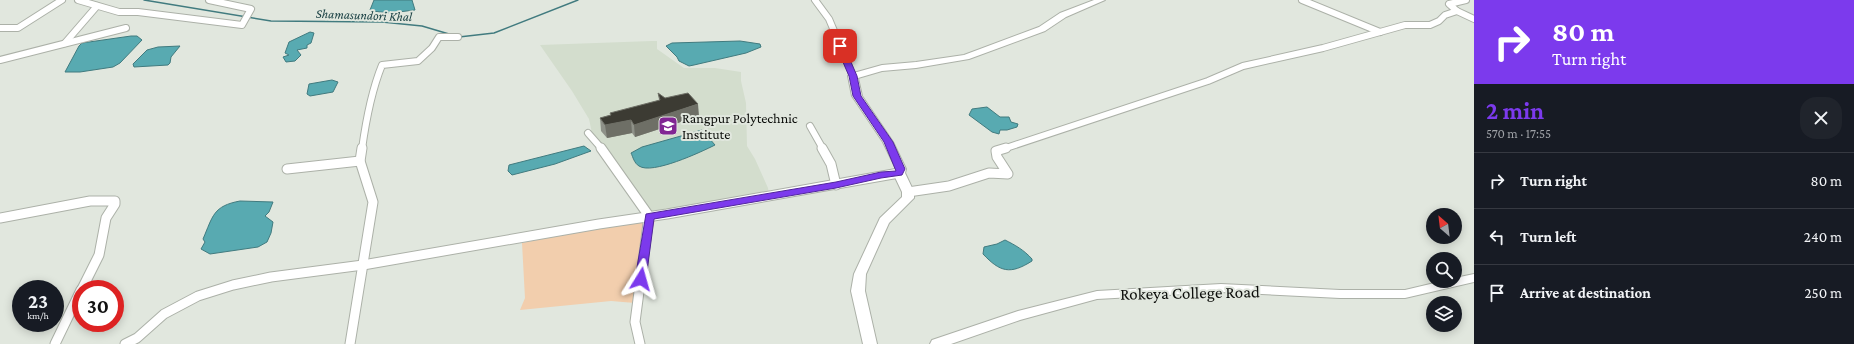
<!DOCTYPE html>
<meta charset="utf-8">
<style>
:root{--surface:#171b24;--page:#20242c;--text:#f1f3f6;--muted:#9ea1a6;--line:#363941;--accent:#7c3aed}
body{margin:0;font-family:"Crimson Pro",serif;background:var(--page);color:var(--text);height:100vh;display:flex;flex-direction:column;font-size:15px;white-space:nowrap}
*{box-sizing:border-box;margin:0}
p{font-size:13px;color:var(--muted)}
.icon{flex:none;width:22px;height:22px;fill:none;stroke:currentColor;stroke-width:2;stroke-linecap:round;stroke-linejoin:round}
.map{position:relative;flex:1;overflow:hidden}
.side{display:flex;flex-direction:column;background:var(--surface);width:380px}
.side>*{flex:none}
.guide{background:#7c3aed;color:#fff;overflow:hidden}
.needle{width:26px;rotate:332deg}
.buttons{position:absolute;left:1426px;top:208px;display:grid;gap:8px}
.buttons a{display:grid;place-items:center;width:36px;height:36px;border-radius:50%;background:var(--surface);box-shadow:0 2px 10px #0003;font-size:20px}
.speed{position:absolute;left:12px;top:280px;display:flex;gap:8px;font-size:20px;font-weight:700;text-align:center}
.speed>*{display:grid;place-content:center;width:52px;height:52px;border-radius:50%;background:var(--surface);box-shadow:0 2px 10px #0003;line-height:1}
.speed small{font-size:10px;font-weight:400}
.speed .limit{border:6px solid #d22;background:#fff;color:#111}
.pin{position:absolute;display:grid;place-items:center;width:34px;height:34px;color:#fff;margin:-17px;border-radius:8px;box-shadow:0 2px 6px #0006}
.me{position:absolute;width:44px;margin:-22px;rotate:8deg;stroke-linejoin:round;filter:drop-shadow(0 0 3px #0008)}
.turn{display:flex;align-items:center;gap:14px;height:84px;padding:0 12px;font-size:18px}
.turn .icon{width:52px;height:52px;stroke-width:2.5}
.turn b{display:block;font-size:28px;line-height:34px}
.round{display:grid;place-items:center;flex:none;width:42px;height:42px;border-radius:16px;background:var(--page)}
.head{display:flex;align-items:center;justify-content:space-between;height:68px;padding:0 12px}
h1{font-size:24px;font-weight:700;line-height:30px;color:var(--accent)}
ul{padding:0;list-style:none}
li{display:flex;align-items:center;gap:12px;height:56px;padding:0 12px;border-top:1px solid var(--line)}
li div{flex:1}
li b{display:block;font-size:15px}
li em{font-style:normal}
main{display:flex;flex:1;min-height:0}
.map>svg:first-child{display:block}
.built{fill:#d3ddcd}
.green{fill:#f2cead}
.water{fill:#58aab1;stroke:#417b7f}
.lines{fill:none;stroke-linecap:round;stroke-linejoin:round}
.stream{stroke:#417b7f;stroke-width:1.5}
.minor-far1-casing{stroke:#acb1a8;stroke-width:8}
.minor-casing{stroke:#acb1a8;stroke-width:11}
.tertiary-casing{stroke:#acb1a8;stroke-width:2}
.secondary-casing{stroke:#acb1a8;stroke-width:2}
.minor-far1{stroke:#fff;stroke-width:6}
.minor{stroke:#fff;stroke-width:9}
.tertiary{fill:#fff;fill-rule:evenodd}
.secondary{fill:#fff;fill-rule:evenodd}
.wall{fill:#8e9188}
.shaded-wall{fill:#6e6f66}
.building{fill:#3c3b33;stroke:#6e6f66}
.route{fill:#7c3aed;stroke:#51269a}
.labels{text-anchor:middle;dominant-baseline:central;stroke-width:4;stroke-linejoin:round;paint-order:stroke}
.far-water-label{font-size:13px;font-style:italic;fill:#1a4144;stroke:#e1e7de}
.poi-label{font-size:14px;fill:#0b0d0a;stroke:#e1e7de;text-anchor:start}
.near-street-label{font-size:17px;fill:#0b0d0a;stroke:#e1e7de}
</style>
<main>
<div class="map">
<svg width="1474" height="344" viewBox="0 0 1474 344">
<rect width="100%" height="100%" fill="#e1e7de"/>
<polygon class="built" points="652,41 657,41 657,49 684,68 715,68 741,72 741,81 746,103 747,146 755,159 768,188 769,195 646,215 592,133 589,119 572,91 540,45"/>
<polygon class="green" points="655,220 635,303 611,301 520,310 525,298 522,243 592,229"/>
<g class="water">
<polygon points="374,0 412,0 415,10 390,13 372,11 370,10"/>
<polygon points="310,32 314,33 311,43 307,45 307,48 297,50 301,55 295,61 286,62 283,57 289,55 285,53 289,42"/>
<polygon points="131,36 137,36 142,40 120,63 113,67 80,72 65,72 79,46 82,43"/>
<polygon points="740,41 760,44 761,47 746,53 694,65 689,66 679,61 677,57 666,46 672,43"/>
<polygon points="180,46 171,57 170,63 168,65 134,67 133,64 147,50 158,47"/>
<polygon points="332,80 338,82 333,92 310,96 307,94 309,84"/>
<polygon points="987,107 1000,117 1009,117 1011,122 1018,124 1017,127 1007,130 1000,130 999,134 992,132 969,115 972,109"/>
<path d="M702,130L715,145C701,152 652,175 639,166C634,163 633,157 631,153L642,147Z"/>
<polygon points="584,146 591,151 555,164 512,175 508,171 509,165"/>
<path d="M240,201L273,202L269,212L265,216L273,222L271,233L267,242L258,247L210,254L201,249L205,242L203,239C213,216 213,206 240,201Z"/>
<path d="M1005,240C1015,245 1024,250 1032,259V261C1010,275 1000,272 983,254L984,247L997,244Z"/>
</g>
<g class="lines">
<g class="stream">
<polyline points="144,0 271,21 382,22 422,26 449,34"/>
<polyline points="459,37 494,33 578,0"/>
</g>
<g class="minor-far1-casing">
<g id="minor-far1">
<polyline points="78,0 119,12 138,12 242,25 251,9 209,0"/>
<polyline points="815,0 829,19 853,76"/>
<polyline points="1302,0 1380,32"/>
<polyline points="1457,11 1474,19"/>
<polyline points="0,28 18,28 62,0"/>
<polyline points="65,43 97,6"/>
<polyline points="0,60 126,28"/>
<polyline points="810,126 823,149"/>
<polyline points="588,133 602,149"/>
<path d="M362,149C366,120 371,92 382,65L418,61L432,48L439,37H458"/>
<polyline points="1003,149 1208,81 1243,66 1323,48 1405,25 1430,25 1439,21 1445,15 1457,11 1449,4 1466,0"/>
</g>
</g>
<g class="minor-casing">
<g id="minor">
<polyline points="601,148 649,216 635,322 640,344"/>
<polyline points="822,148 831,164 836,185"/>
<polyline points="287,169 360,161"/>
<polyline points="908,192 949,186 989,173 1008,174 997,157 996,151 1006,148"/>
<polyline points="0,218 90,201 115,201 115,204 106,218 99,255 82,289"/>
<polyline points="55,344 81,290"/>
<polyline points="125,344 137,338 164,314 198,296 233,285 271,277 363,265 599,224 667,214 899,173"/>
<polyline points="350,344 373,202 360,161 362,148"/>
</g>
</g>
<g class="tertiary-casing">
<polygon id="tertiary" points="1474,274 1474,282 1405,298 1340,298 1221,292 1097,299 1020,320 951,344 930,344 932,340 1018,311 1097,291 1221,284 1340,290 1405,290 1443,281 1455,281 1455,278"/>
</g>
<g class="secondary-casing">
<polygon id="secondary" points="1094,0 1105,0 1066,17 1045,31 969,59 916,68 882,71 858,78 862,96 893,142 906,169 905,173 914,192 914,198 889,223 866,274 865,291 877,344 863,344 851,291 854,274 880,218 902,197 902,192 893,173 896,169 883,142 852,96 848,76 850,74 882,65 916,62 964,55 1039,27 1060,13"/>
</g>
<use href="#minor-far1" class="minor-far1"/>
<use href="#minor" class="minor"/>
<use href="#tertiary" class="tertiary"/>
<use href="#secondary" class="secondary"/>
</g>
<polygon class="wall" points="658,93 665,98 699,116 635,137 632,133 607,138 601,131 600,118 659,100"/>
<g class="shaded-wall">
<polygon points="698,104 699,116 635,137 634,125"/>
<polygon points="631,120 632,133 607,138 605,125"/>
</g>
<polygon class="building" points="658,93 665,98 688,93 698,104 634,125 631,120 605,125 600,118 611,115 610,113 660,100"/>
<polygon class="route" points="838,44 844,46 857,76 861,96 893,142 905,169 902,175 881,178 836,188 654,219 646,279 645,281 637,281 635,279 646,214 836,182 881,172 896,171 884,142 853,96 849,76 836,46"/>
<defs>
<g id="university-square" transform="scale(1)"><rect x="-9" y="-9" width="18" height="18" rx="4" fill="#812693" stroke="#e1e7de"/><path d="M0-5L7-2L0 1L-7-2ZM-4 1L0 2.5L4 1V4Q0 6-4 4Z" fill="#fff"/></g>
</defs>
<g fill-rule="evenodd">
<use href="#university-square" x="668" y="126"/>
</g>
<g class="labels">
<g class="far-water-label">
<text transform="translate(364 15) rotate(2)">Shamasundori Khal</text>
</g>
<g class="poi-label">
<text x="682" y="118">Rangpur Polytechnic<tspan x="682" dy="16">Institute</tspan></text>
</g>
<g class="near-street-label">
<text transform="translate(1190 293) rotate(-1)">Rokeya College Road</text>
</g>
</g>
</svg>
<div class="buttons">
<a><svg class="needle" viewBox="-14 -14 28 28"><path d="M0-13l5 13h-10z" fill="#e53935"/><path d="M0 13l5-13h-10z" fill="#9ea1a6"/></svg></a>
<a><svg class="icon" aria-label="search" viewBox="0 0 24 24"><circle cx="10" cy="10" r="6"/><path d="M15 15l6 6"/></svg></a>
<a><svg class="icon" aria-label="layers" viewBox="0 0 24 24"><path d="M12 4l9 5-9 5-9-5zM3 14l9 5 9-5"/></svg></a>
</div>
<div class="speed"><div>23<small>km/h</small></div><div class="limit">30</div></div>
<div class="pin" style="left:840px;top:46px;background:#d93025"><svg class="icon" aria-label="arrive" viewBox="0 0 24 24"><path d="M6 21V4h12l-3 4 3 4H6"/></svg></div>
<svg class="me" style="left:641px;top:279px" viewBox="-20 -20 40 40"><path d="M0-17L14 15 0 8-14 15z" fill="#7c3aed" stroke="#fff" stroke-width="4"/></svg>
</div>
<section class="side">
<div class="guide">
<div class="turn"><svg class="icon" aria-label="right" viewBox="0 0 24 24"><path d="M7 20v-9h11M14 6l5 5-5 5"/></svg><div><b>80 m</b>Turn right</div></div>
</div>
<div class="head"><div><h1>2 min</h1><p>570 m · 17:55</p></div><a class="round"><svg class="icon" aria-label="close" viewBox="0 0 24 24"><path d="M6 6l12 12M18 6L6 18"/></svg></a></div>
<ul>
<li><svg class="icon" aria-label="right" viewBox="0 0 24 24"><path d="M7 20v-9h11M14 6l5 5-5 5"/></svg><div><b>Turn right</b></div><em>80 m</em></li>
<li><svg class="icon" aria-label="left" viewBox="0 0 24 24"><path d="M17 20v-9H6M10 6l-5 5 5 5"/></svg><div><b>Turn left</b></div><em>240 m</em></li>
<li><svg class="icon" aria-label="arrive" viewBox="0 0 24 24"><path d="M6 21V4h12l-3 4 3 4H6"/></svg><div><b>Arrive at destination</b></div><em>250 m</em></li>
</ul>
</section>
</main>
